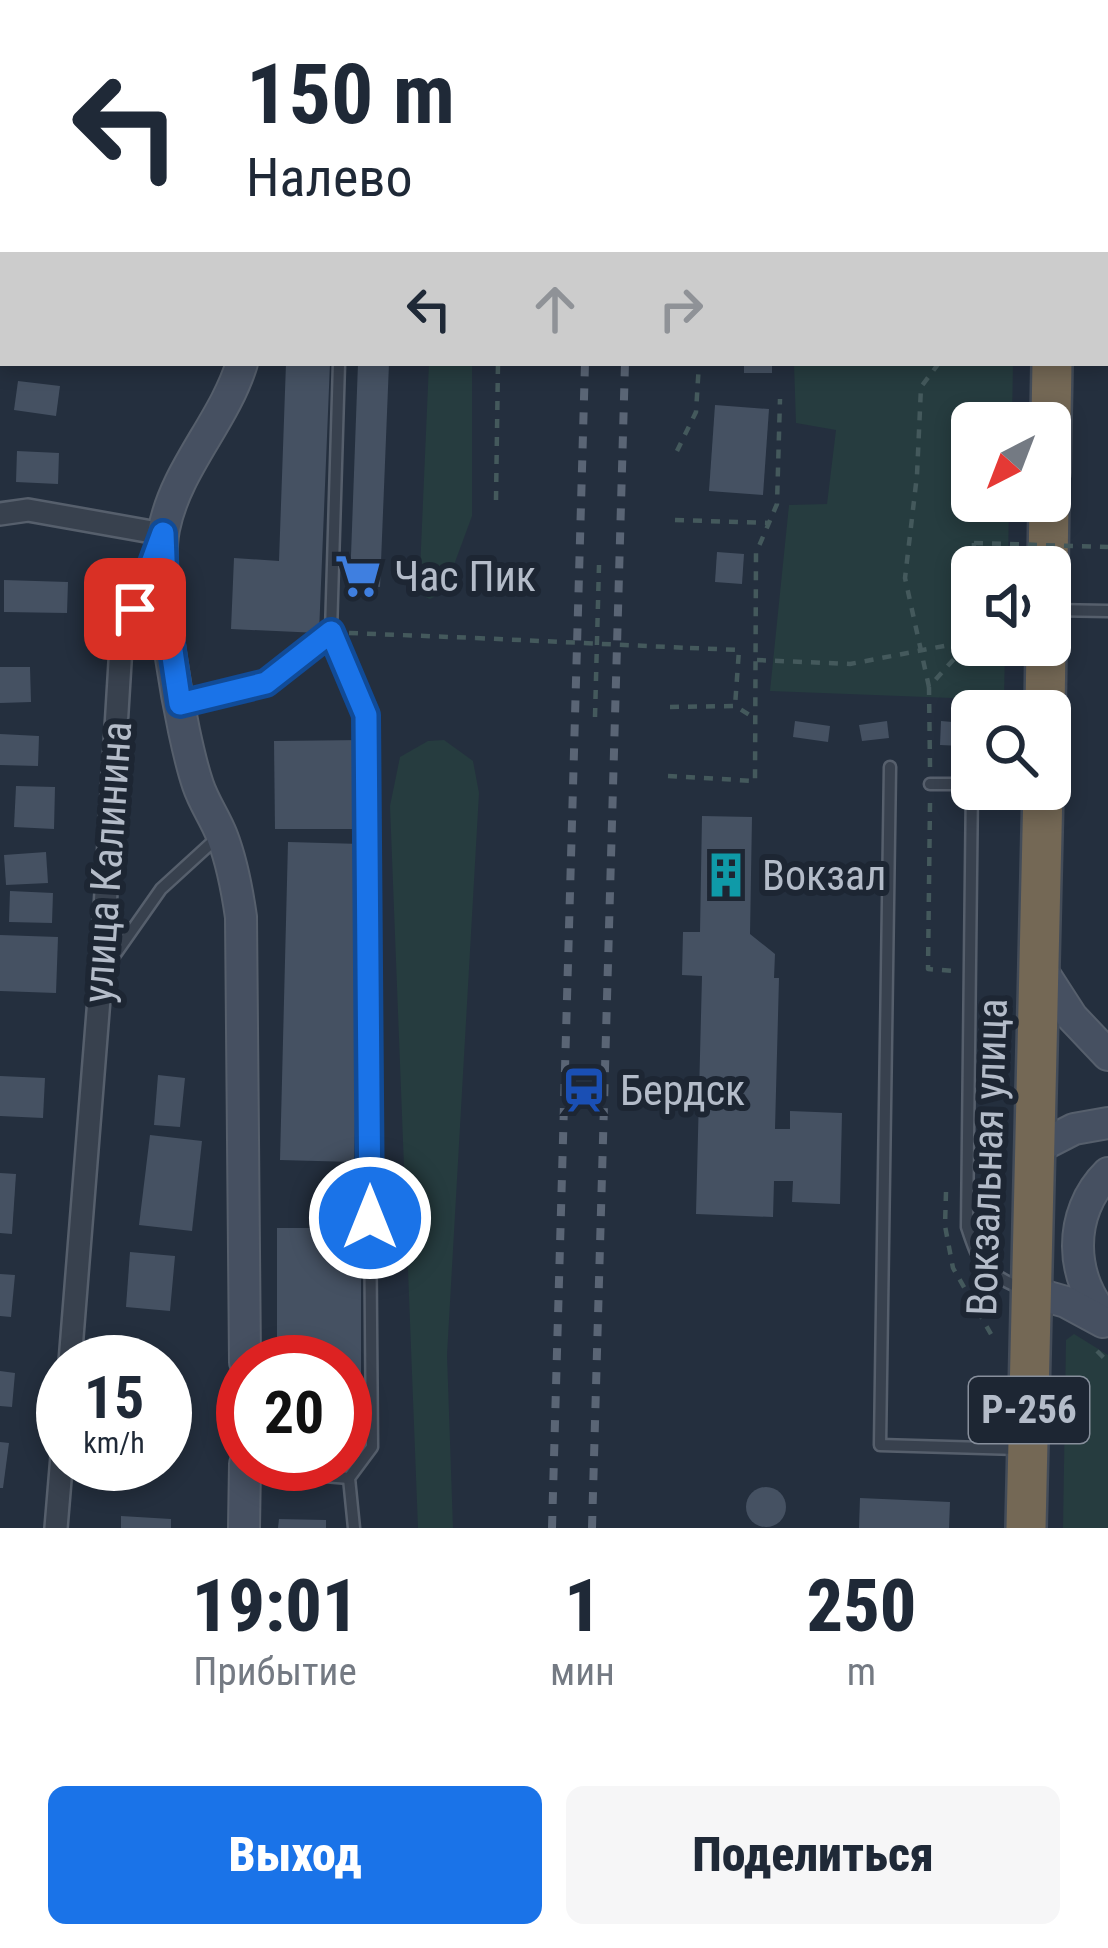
<!DOCTYPE html>
<html lang="ru">
<meta charset="utf-8">
<style>
:root{--surface:#fff;--page:#f6f6f7;--text:#1f2937;--muted:#747a83;--accent:#1a73e8}
body{margin:0;font-family:"Roboto Condensed",sans-serif;background:var(--page);color:var(--text);height:100vh;display:flex;flex-direction:column;font-size:45px;white-space:nowrap}
*{box-sizing:border-box;margin:0}
p{font-size:39px;color:var(--muted)}
.icon{flex:none;width:66px;height:66px;fill:none;stroke:currentColor;stroke-width:2;stroke-linecap:round;stroke-linejoin:round}
.map{position:relative;height:1528px;overflow:hidden}
.details{display:flex;flex-direction:column;background:var(--surface);flex:1}
.details>*{flex:none}
.hud{position:absolute;left:0px;top:0px;width:1110px;height:366px;box-shadow:0 6px 18px #0003;background:#fff;color:var(--text);overflow:hidden}
.needle{width:78px;rotate:222deg}
.tools{position:absolute;left:951px;top:402px;display:grid;gap:24px}
.tools a{display:grid;place-items:center;width:120px;height:120px;border-radius:18px;background:var(--surface);box-shadow:0 6px 18px #0003;font-size:60px}
.speed{position:absolute;left:36px;top:1335px;display:flex;gap:24px;font-size:60px;font-weight:700;text-align:center}
.speed>*{display:grid;place-content:center;width:156px;height:156px;border-radius:50%;background:var(--surface);box-shadow:0 6px 18px #0003;line-height:1}
.speed small{font-size:30px;font-weight:400}
.speed .limit{border:18px solid #d22;background:#fff;color:#111}
.pin{position:absolute;display:grid;place-items:center;width:102px;height:102px;color:#fff;margin:-51px;border-radius:24px;box-shadow:0 6px 18px #0006}
.me{position:absolute;width:132px;margin:-66px;rotate:0deg;stroke-linejoin:round;filter:drop-shadow(0 0 9px #0008)}
.turn{display:flex;align-items:center;gap:42px;height:252px;padding:0 48px;font-size:54px}
.turn .icon{width:156px;height:156px;stroke-width:2.5}
.turn b{display:block;font-size:84px;line-height:102px}
.lanes{display:flex;align-items:center;height:114px;padding:0 48px;background:#0003;justify-content:center;gap:60px;direction:ltr}
.lanes .off{opacity:.35}
.eta{display:flex;justify-content:space-evenly;align-items:center;height:204px;text-align:center}
.eta b{font-size:72px;font-weight:800;line-height:84px}
.action{display:flex;gap:24px;margin-top:auto;padding:24px 48px}
.action a{flex:1;height:138px;border-radius:18px;background:var(--accent);color:#fff;font-size:48px;font-weight:800;line-height:138px;text-align:center}
.action a+a{background:var(--page);color:var(--text)}
.map>svg:first-child{display:block}
.green{fill:#263c3f}
.building{fill:#455162}
.lines{fill:none;stroke-linecap:round;stroke-linejoin:round}
.lane-casing{stroke:#565f6c;stroke-width:15}
.street-casing{stroke:#565f6c;stroke-width:26}
.secondary-casing{stroke:#565f6c;stroke-width:34}
.highway-casing{stroke:#434c59;stroke-width:44}
.path{stroke:#44595c;stroke-width:4.5;stroke-dasharray:9 9;stroke-linecap:butt}
.lane{stroke:#38414e;stroke-width:10}
.street{stroke:#38414e;stroke-width:21}
.secondary{stroke:#465061;stroke-width:30}
.highway{stroke:#746855;stroke-width:39}
.rail{stroke:#5a6575;stroke-width:8;stroke-dasharray:12 12;stroke-linecap:butt}
.path-bridge{stroke:#44595c;stroke-width:4.5;stroke-dasharray:9 9;stroke-linecap:butt}
.route-casing{stroke:#114b97;stroke-width:30}
.route{stroke:#1a73e8;stroke-width:21}
.labels{text-anchor:middle;dominant-baseline:central;stroke-width:12;stroke-linejoin:round;paint-order:stroke}
.shield{fill:#1d2633;stroke:#878f9c;stroke-width:3}
.shield-label{font-size:39px;font-weight:bold;fill:#b4bcc9}
.poi-label{font-size:42px;fill:#b4bcc9;stroke:#1d2633;text-anchor:start}
.street-label{font-size:42px;fill:#b4bcc9;stroke:#1d2633}
</style>
<div class="map">
<svg width="1108" height="1528" viewBox="0 0 1108 1528">
<rect width="100%" height="100%" fill="#242f3e"/>
<g class="green">
<polygon points="429,363 472,363 472,516 444,592 430,599 419,594"/>
<polygon points="794,363 1013,363 1012,423 972,423 972,501 1009,501 1008,567 972,567 972,645 1005,645 1004,700 770,691 789,505 827,504 836,430 796,423"/>
<polygon points="444,740 473,761 479,793 447,1355 453,1528 418,1528 390,806 400,757 428,741"/>
<polygon points="1074,1334 1108,1355 1108,1528 1063,1528 1066,1340"/>
</g>
<g class="building">
<polygon points="286,363 330,363 319,633 231,629 234,558 279,561"/>
<polygon points="358,363 389,363 380,587 350,583"/>
<rect x="744" y="363" width="28" height="10"/>
<polygon points="18,381 60,386 56,416 14,410"/>
<polygon points="715,405 769,409 763,495 709,491"/>
<polygon points="17,451 59,453 58,484 16,482"/>
<polygon points="717,552 744,554 742,584 715,582"/>
<polygon points="4,580 68,582 67,613 4,612"/>
<polygon points="0,667 30,667 31,702 0,703"/>
<polygon points="795,721 830,726 828,742 793,737"/>
<polygon points="887,721 889,738 862,741 859,725"/>
<polygon points="941,721 964,723 962,746 940,745"/>
<polygon points="0,734 39,736 38,766 0,765"/>
<polygon points="364,740 365,829 275,829 274,741"/>
<polygon points="16,786 55,787 54,829 14,827"/>
<polygon points="702,816 752,817 750,934 775,954 774,978 779,978 775,1129 790,1129 790,1111 842,1113 840,1204 792,1202 793,1181 774,1181 773,1217 696,1214 702,976 682,975 683,932 700,932"/>
<polygon points="288,842 362,844 354,1162 280,1160"/>
<polygon points="46,852 48,883 6,885 4,855"/>
<polygon points="10,891 53,893 52,923 9,922"/>
<polygon points="0,935 58,937 56,993 0,991"/>
<polygon points="158,1075 185,1078 180,1127 154,1125"/>
<polygon points="0,1076 45,1078 43,1118 0,1116"/>
<polygon points="150,1135 202,1141 192,1231 139,1225"/>
<polygon points="0,1173 16,1174 12,1234 0,1233"/>
<polygon points="277,1228 361,1228 361,1446 345,1464 345,1362 277,1362"/>
<polygon points="130,1252 175,1256 170,1311 126,1307"/>
<polygon points="0,1274 15,1275 11,1317 0,1316"/>
<polygon points="0,1371 15,1373 12,1407 0,1406"/>
<polygon points="0,1442 9,1443 3,1488 0,1488"/>
<circle cx="766" cy="1507" r="20"/>
<polygon points="860,1498 950,1502 949,1528 859,1528"/>
<polygon points="121,1516 171,1519 171,1528 121,1528"/>
<polygon points="279,1519 326,1520 326,1528 278,1528"/>
</g>
<g class="lines">
<g class="lane-casing">
<g id="lane">
<polyline points="350,3 350,0"/>
<polyline points="1107,305 1108,305"/>
<polyline points="339,363 331,632 366,715 372,1447 349,1478 354,1528"/>
<polyline points="1050,610 1108,611"/>
<polyline points="181,703 266,683 331,632"/>
<polyline points="890,767 880,1445 1021,1449"/>
<path d="M972,783L967,1227C979,1264 984,1272 1020,1288"/>
<polyline points="930,784 971,784"/>
<polyline points="107,966 161,889 219,836"/>
<polyline points="251,1470 349,1478"/>
</g>
</g>
<g class="street-casing">
<g id="street">
<polyline points="0,514 28,510 163,534 121,646 101,974 70,1362"/>
<polyline points="56,1528 63,1444"/>
</g>
</g>
<g class="secondary-casing">
<g id="secondary">
<polyline points="258,3 259,0"/>
<path d="M242,363C224,422 176,468 164,529C154,580 181,735 198,785C204,803 215,818 222,836C232,862 237,889 241,917L245,1362"/>
<polyline points="1041,969 1072,1017 1108,1055"/>
<polyline points="1035,1149 1074,1129 1108,1123"/>
<path d="M1108,1173C1067,1213 1069,1280 1108,1320"/>
<polyline points="1031,1292 1066,1302 1103,1322"/>
<polyline points="244,1528 245,1464"/>
</g>
</g>
<g class="highway-casing">
<g id="highway">
<polyline points="1060,3 1061,0"/>
<polyline points="1050,472 1052,363"/>
<polyline points="1048,567 1049,501"/>
<polyline points="1045,711 1046,645"/>
<polyline points="1026,1528 1043,789"/>
</g>
</g>
<g class="path">
<polyline points="505,3 505,0"/>
<polyline points="677,451 696,412 699,363"/>
<polyline points="496,500 498,363"/>
<polyline points="675,520 769,523"/>
<polyline points="973,567 974,543"/>
<polyline points="349,633 476,638"/>
<polyline points="690,648 739,650 735,706"/>
<polyline points="757,660 850,664 970,641"/>
<polyline points="929,687 905,578 917,475 921,387 939,363"/>
<polyline points="670,707 735,706 756,719"/>
<polyline points="595,717 599,565"/>
<polyline points="930,767 929,687 970,641 972,597"/>
<polyline points="668,776 755,781 756,553 777,504 780,399"/>
<polyline points="930,803 928,969 954,971"/>
<polyline points="946,1192 945,1226 953,1268 995,1341"/>
<polyline points="1097,1351 1108,1362"/>
</g>
<use href="#lane" class="lane"/>
<use href="#street" class="street"/>
<use href="#secondary" class="secondary"/>
<use href="#highway" class="highway"/>
<g class="rail">
<polyline points="595,3 595,0"/>
<polyline points="635,3 636,0"/>
<polyline points="552,1528 585,363"/>
<polyline points="592,1528 625,363"/>
</g>
<g class="path-bridge">
<polyline points="974,543 1108,547"/>
<polyline points="476,638 690,648"/>
</g>
</g>
<g class="lines">
<g class="route-casing">
<polyline id="route" points="135,609 163,533 166,610 180,704 266,683 331,632 366,715 370,1218"/>
</g>
<use href="#route" class="route"/>
</g>
<defs>
<g id="supermarket-bare" transform="scale(3.6)"><path d="M-6-5.5h2.5l.6 2H6L4.5 2H-2.5L-4.4-4H-6ZM-1.5 3.2a1.3 1.3 0 1 0 .1 0ZM3 3.2a1.3 1.3 0 1 0 .1 0Z" fill="#3f7fe0" stroke="#1d2633" stroke-width="2.5" paint-order="stroke"/></g>
<g id="building-bare" transform="scale(3.6)"><path d="M-4-6H4V6H1V3H-1V6H-4ZM-2.5-4.3h1.7v1.8h-1.7ZM.8-4.3h1.7v1.8H.8ZM-2.5-1h1.7V.8h-1.7ZM.8-1h1.7V.8H.8Z" fill="#0f9aa8" stroke="#1d2633" stroke-width="2.5" paint-order="stroke"/></g>
<g id="station-bare" transform="scale(3.6)"><path d="M-3-6H3Q5-6 5-4V2Q5 4 3 4L4.5 6H3L1.5 4h-3L-3 6H-4.5L-3 4Q-5 4-5 2V-4Q-5-6-3-6ZM-3.5-4v3h7v-3ZM-3.5 1v1.5H-2V1ZM2 1v1.5H3.5V1Z" fill="#1a4fb4" stroke="#1d2633" stroke-width="2.5" paint-order="stroke"/></g>
</defs>
<g fill-rule="evenodd">
<use href="#supermarket-bare" x="358" y="576"/>
<use href="#building-bare" x="726" y="875"/>
<use href="#station-bare" x="584" y="1090"/>
</g>
<g class="labels">
<rect class="shield" x="969" y="1377" width="120" height="66" rx="9"/>
<g class="shield-label">
<text x="1029" y="1410">Р-256</text>
</g>
<g class="poi-label">
<text x="394" y="576">Час Пик</text>
<text x="762" y="875">Вокзал</text>
<text x="620" y="1090">Бердск</text>
</g>
<g class="street-label">
<text transform="translate(107 862) rotate(-86)">улица Калинина</text>
<text transform="translate(987 1157) rotate(-88)">Вокзальная улица</text>
</g>
</g>
</svg>
<div class="tools">
<a><svg class="needle" viewBox="-14 -14 28 28"><path d="M0-13l5 13h-10z" fill="#e53935"/><path d="M0 13l5-13h-10z" fill="#747a83"/></svg></a>
<a><svg class="icon" aria-label="sound" viewBox="0 0 24 24"><path d="M4 9h4l5-4v14l-5-4H4zM17 9q2 3 0 6"/></svg></a>
<a><svg class="icon" aria-label="search" viewBox="0 0 24 24"><circle cx="10" cy="10" r="6"/><path d="M15 15l6 6"/></svg></a>
</div>
<div class="speed"><div>15<small>km/h</small></div><div class="limit">20</div></div>
<div class="pin" style="left:135px;top:609px;background:#d93025"><svg class="icon" aria-label="arrive" viewBox="0 0 24 24"><path d="M6 21V4h12l-3 4 3 4H6"/></svg></div>
<svg class="me" style="left:370px;top:1218px" viewBox="-20 -20 40 40"><circle r="17" fill="#1a73e8" stroke="#fff" stroke-width="3"/><path d="M0-11L8 9 0 5-8 9z" fill="#fff"/></svg>
<div class="hud">
<div class="turn"><svg class="icon" aria-label="left" viewBox="0 0 24 24"><path d="M17 20v-9H6M10 6l-5 5 5 5"/></svg><div><b>150 m</b>Налево</div></div>
<div class="lanes"><svg class="icon" aria-label="left" viewBox="0 0 24 24"><path d="M17 20v-9H6M10 6l-5 5 5 5"/></svg><svg class="icon off" aria-label="ahead" viewBox="0 0 24 24"><path d="M12 20V5M6 11l6-6 6 6"/></svg><svg class="icon off" aria-label="right" viewBox="0 0 24 24"><path d="M7 20v-9h11M14 6l5 5-5 5"/></svg></div>
</div>
</div>
<section class="details">
<div class="eta">
<div><b>19:01</b><p>Прибытие</p></div>
<div><b>1</b><p>мин</p></div>
<div><b>250</b><p>m</p></div>
</div>
<div class="action"><a>Выход</a><a>Поделиться</a></div>
</section>
